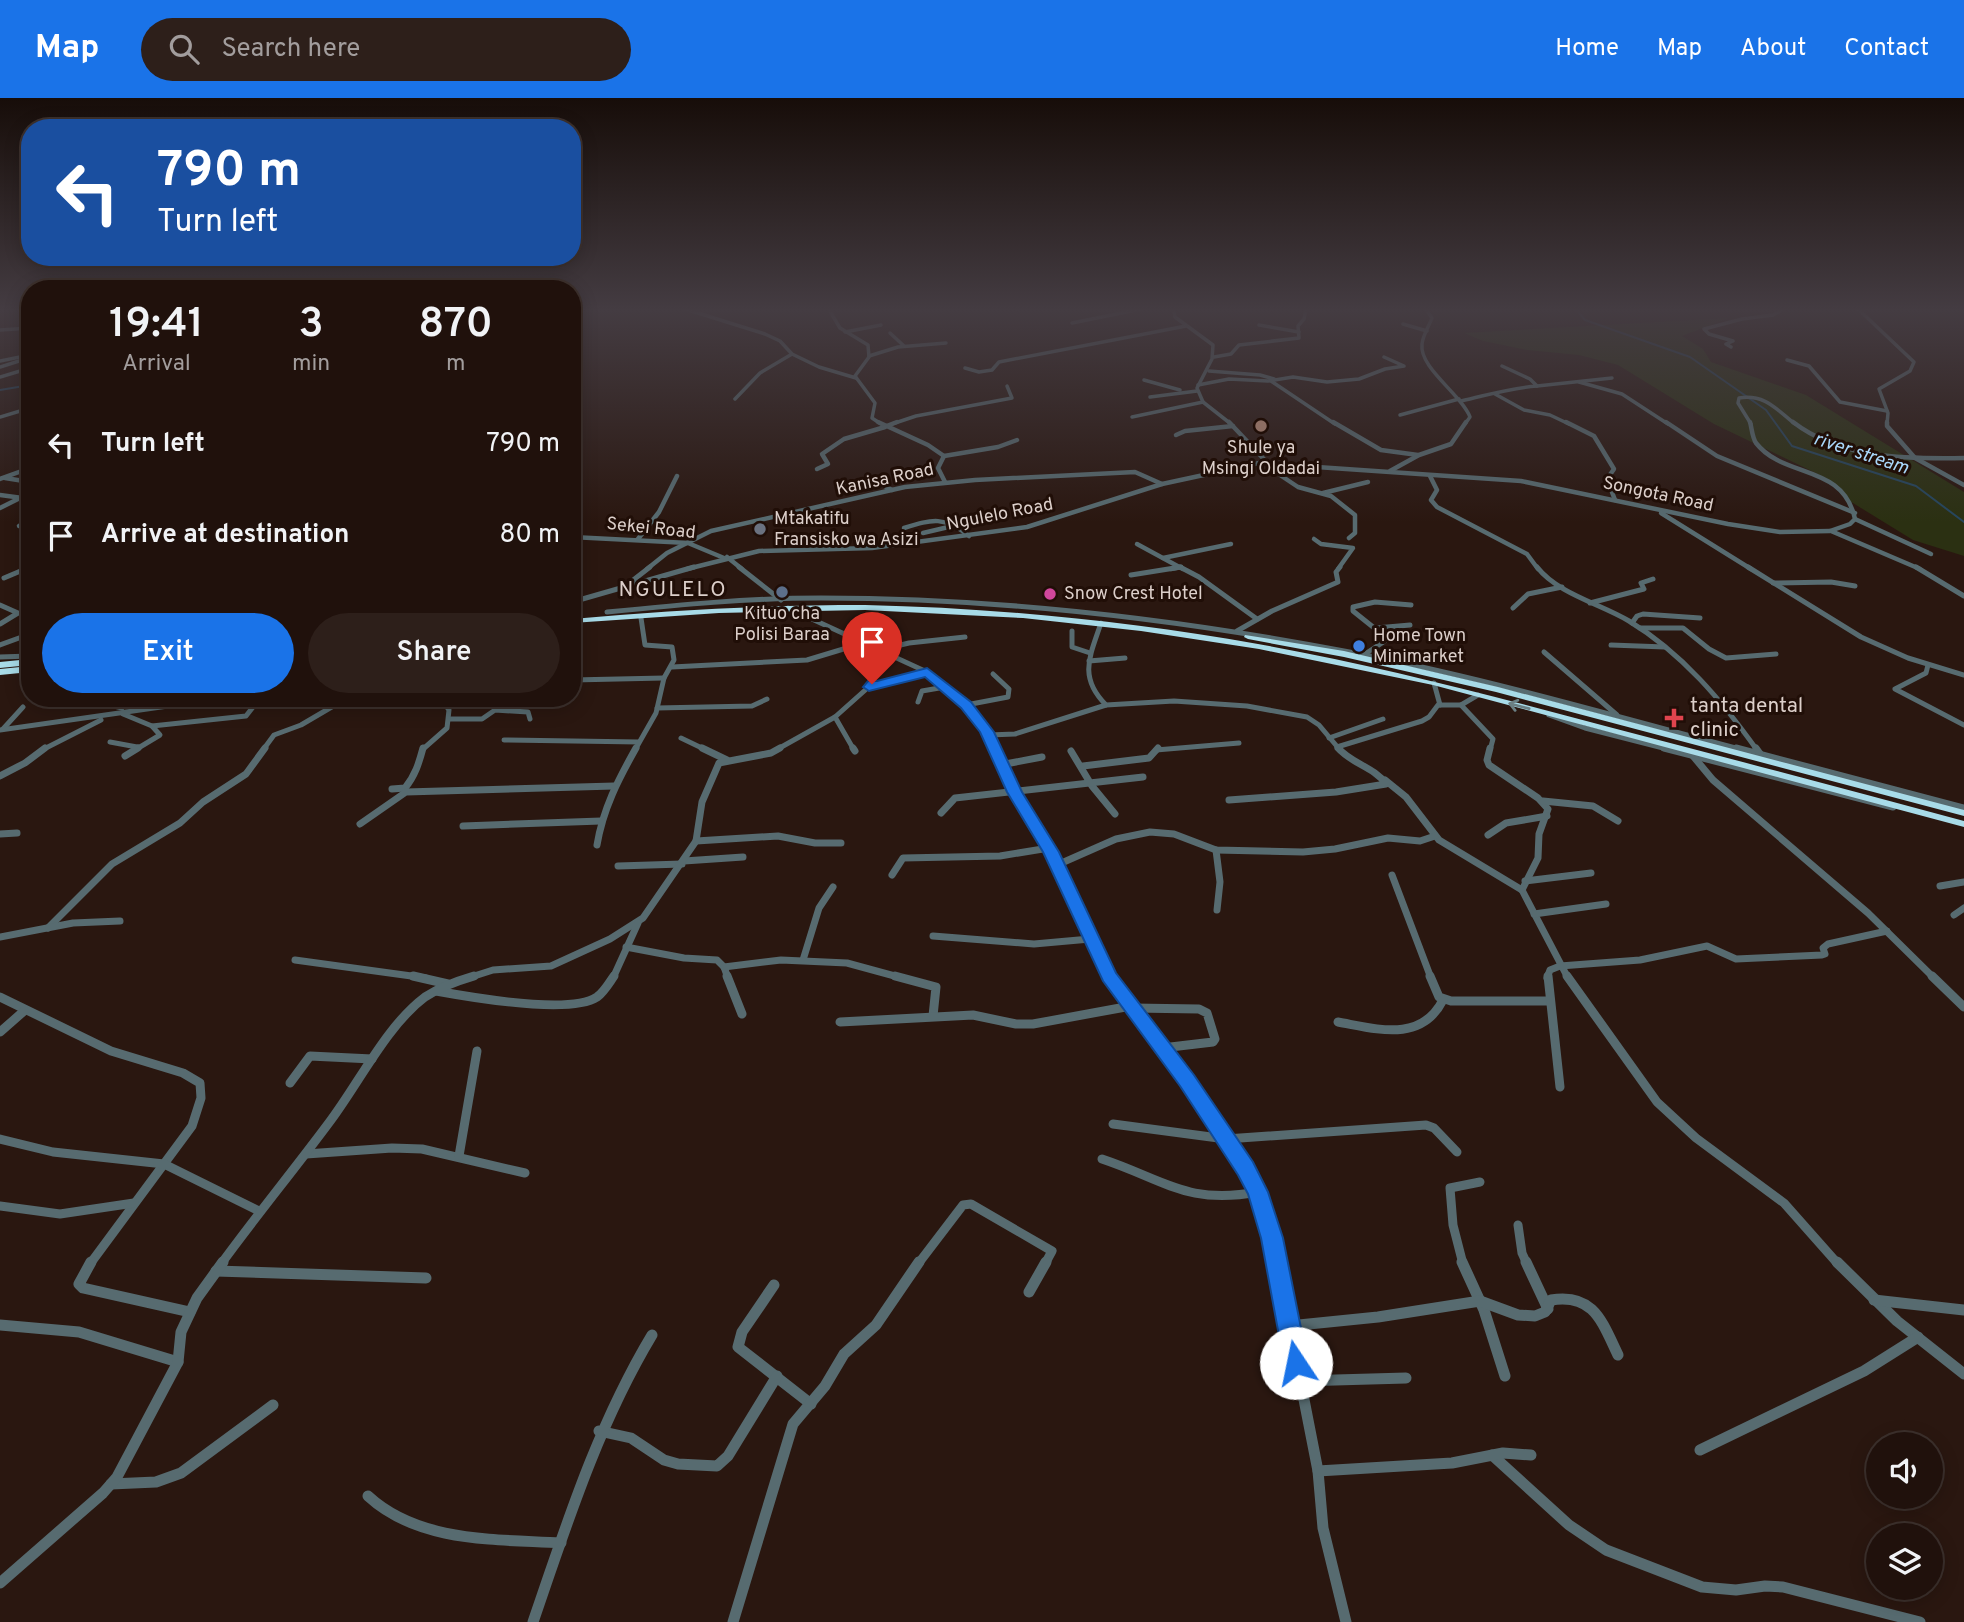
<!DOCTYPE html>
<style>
:root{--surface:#20110c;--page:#2d1f1a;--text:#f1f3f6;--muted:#a29d9d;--line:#3d312d;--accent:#1a73e8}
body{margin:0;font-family:Overpass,sans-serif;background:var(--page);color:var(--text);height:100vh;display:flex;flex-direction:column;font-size:26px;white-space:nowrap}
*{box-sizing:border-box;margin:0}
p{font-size:23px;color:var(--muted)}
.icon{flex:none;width:38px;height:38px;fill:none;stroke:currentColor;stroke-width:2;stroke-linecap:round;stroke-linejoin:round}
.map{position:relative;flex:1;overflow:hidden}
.details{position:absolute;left:21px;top:182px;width:560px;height:427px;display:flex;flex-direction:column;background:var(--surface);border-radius:28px;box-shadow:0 4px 18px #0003,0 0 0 2px var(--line)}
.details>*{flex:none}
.hud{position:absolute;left:21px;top:21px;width:560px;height:147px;border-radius:28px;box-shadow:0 4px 18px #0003,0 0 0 2px var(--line);background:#1a4fa0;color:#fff;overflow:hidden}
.buttons{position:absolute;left:1866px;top:1334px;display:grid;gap:14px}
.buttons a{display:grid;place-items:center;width:77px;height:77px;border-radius:50%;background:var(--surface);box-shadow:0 4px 18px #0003,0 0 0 2px var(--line);font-size:35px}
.pin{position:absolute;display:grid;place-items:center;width:60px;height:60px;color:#fff;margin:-72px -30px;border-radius:50% 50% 50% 0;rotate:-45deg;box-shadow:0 0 7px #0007}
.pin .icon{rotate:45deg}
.me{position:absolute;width:77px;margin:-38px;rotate:349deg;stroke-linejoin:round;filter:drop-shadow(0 0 5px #0008)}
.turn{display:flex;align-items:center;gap:24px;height:147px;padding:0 21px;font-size:32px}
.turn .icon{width:91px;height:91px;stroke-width:2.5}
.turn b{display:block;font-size:49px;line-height:60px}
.eta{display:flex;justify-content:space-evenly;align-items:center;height:119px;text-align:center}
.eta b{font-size:42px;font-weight:600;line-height:49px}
.action{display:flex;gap:14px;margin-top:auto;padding:14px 21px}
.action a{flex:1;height:80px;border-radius:42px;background:var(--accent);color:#fff;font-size:28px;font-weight:600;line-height:80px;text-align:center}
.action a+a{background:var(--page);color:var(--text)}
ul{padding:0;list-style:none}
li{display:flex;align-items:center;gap:21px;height:91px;padding:0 21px}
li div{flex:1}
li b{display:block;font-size:26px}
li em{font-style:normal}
header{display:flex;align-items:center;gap:42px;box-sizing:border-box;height:98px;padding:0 35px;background:var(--accent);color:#fff}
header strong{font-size:33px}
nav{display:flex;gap:38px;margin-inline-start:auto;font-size:24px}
.search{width:490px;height:63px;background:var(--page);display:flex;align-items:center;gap:18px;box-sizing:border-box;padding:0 24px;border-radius:38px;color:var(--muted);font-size:26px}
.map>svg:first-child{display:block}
.green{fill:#2b3012}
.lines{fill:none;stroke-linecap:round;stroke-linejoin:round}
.stream{stroke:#26465e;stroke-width:2}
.minor-far5{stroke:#576b70;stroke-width:3.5}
.minor-far4{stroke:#576b70;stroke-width:4.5}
.minor-far3{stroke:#576b70;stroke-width:5}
.minor-far2{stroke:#576b70;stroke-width:7}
.minor-far1{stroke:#576b70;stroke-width:9}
.minor{stroke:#576b70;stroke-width:11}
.highway{fill:#a8dbe8;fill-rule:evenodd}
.oneway{stroke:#6b7f83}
.route{fill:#1a73e8;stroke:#114b97;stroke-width:2}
.education-dot{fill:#8d6e63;stroke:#200e07;stroke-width:2.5}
.worship-dot{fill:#6b7280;stroke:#200e07;stroke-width:2.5}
.service-dot{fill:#5c6f8a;stroke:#200e07;stroke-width:2.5}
.hotel-dot{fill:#d1479c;stroke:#200e07;stroke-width:2.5}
.shop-dot{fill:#3f7fe0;stroke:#200e07;stroke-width:2.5}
.health-dot{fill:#e0444e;stroke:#200e07;stroke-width:2.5}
.labels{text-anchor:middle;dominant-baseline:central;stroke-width:6;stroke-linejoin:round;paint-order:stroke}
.far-poi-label{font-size:18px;fill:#dccfca;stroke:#200e07;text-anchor:start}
.far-street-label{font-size:18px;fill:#dccfca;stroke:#200e07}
.far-water-label{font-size:19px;font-style:italic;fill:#a9d7fa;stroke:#200e07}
.far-quarter-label{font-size:21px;letter-spacing:2px;fill:#dccfca;stroke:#200e07}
.poi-label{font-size:21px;fill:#dccfca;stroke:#200e07;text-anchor:start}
</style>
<header>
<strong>Map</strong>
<div class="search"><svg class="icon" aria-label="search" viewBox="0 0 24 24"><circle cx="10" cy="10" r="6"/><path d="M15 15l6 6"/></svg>Search here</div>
<nav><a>Home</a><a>Map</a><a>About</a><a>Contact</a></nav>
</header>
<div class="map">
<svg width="1964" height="1524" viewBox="0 0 1964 1524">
<rect width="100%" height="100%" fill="#2a1710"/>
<polygon class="green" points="1729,220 1682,238 1703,251 1711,264 1806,297 1964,394 1964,458 1913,442 1848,402 1826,380 1714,326 1618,267 1579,257 1527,252 1483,243 1464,235"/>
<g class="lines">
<g class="stream">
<polyline points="1575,210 1585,222 1690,259 1766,312 1792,348 1916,388 1964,424"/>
<polyline points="0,292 30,287"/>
</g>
<g class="minor-far5">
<polyline points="682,210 765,236 780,243 792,256 819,269 856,280"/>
<polyline points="828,210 840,230 868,247 869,259 855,278 875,305 872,320 881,326"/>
<polyline points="1173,210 1175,219 1213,247 1212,261 1197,290 1203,304 1231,326"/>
<path d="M1425,210L1432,220C1429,228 1423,237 1422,246C1419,270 1461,296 1470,319L1465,326"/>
<polyline points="1857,210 1914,264 1910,273 1879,291 1888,315 1887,326"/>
<polyline points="1962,210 1964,213"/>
<polyline points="1072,225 1146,210"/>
<polyline points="1403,226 1427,233"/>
<polyline points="1259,227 1299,234"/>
<polyline points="0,232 30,230"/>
<polyline points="845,234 881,227"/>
<polyline points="890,235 904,248"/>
<polyline points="1731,249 1726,246 1733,243 1709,236 1704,231 1742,221 1773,217 1786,210"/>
<polyline points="869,258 898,249 946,245"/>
<polyline points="1214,259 1231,256 1239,247 1299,240 1298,228 1304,221 1306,210"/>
<polyline points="1787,262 1809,268 1840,304 1887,313"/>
<polyline points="0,263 25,258"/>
<polyline points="0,269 19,263"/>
<polyline points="965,270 979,274 992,272 999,264 1186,228"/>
<polyline points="1209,273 1260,277 1274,281"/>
<polyline points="0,279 30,270"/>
<polyline points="1144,282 1180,292"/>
<polyline points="1271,283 1335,326"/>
<polyline points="1579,284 1622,296 1668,326"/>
<polyline points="1198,287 1229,281 1268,283 1293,279 1327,284 1359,281 1385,271 1404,268 1384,259"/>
<polyline points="1537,288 1612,280"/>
<polyline points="1495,296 1524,312 1550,317 1569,326"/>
<polyline points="1150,299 1197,293"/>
<polyline points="735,301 760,275 792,256"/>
<path d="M1461,303C1488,297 1509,290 1537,288L1530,281L1502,268"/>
<polyline points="1400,317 1459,301"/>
<polyline points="0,319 30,310"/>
<polyline points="1132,319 1203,304"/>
<polyline points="892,326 916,318 1012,300 1007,288"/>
<path d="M1751,326L1738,305L1739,300C1765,296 1776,311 1795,326"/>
</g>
<g class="minor-far4">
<polyline points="878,324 928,347 944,358 938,370 945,384"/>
<polyline points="1229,324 1277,375 1298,389 1331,398 1355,417 1355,435 1349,440"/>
<polyline points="1333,324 1381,352 1418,357"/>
<polyline points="1566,324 1594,338 1614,371 1607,381 1615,402"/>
<polyline points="1666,324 1717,358 1855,415"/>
<path d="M1793,324C1841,361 1906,361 1964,360"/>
<polyline points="1887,324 1887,328 1915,360 1964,387"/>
<polyline points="884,329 897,324"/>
<polyline points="1176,337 1185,333 1233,328"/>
<polyline points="944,358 998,349 1017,342"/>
<path d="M1264,362L1273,366L1521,383L1728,426L1780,434L1830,433L1850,426L1855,421C1843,365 1784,381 1756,345C1752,339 1752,331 1750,324"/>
<polyline points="817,371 828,366 822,356 844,341 885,329"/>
<polyline points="1390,373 1419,357 1451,346 1466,324"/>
<polyline points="1430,378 1437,392 1431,402 1437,409 1527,456 1538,471"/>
<polyline points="5,380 30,384"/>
<polyline points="0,381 30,370"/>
<polyline points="844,388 873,382 892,392"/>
<polyline points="1323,395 1368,384"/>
<polyline points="0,397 30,401"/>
<polyline points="0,410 20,400"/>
<polyline points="27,411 30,412"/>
<polyline points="1661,415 1751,471"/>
<polyline points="1855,421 1931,456"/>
<polyline points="19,428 30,422"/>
<path d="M904,430C933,421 944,418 969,438"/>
<polyline points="1831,433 1920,471"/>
<polyline points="923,435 957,427"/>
<polyline points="572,439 688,445 724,460"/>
<polyline points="638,441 659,414 677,378"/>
<polyline points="1314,441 1321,446 1353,450 1338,471"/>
<polyline points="1137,446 1183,471"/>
<polyline points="727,459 742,471"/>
<polyline points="1163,460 1231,446"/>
<polyline points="26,471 30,469"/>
<polyline points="647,471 667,455 711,433 905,389 975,382 1135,374 1162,386"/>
<polyline points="687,471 759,453 872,450 1027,429 1162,386 1264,364"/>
<polyline points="1171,471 1181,469"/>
</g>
<g class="minor-far3">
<polyline points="739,469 781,502"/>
<polyline points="1180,469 1199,479 1257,521"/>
<path d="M1537,469C1558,496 1601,506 1629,523C1682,555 1722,603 1757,652"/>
<polyline points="1748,469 1861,539 1908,560 1964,577"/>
<polyline points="1916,469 1964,498"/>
<polyline points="1131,477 1181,469"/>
<polyline points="4,480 30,469"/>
<polyline points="632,483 650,469"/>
<polyline points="1773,485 1831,484 1855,488"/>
<polyline points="572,504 694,469"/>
<polyline points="1590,505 1644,491 1641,485 1653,481"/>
<polyline points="0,507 18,515 0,526"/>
<polyline points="788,510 927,574 966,607 987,634 994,652"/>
<polyline points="1513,510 1528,496 1562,489"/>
<path d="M607,514C678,507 749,500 821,500C997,500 1171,520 1344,553C1478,578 1610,617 1743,652"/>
<path d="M1101,525C1090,558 1078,579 1106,607L1174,603L1247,608L1307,619L1319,627L1340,652"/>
<polyline points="1632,525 1637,518 1643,516 1700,520"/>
<polyline points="1376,530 1410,527"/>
<polyline points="1640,530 1683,530 1709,551 1726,560 1776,556"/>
<polyline points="1072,533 1072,549 1090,555"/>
<polyline points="1237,533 1272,513 1338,484 1336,474 1340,469"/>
<polyline points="0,547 30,536"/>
<polyline points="1611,547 1665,549"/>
<polyline points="879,552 909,545 965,539"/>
<polyline points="1544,554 1617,617"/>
<polyline points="1365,556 1388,541 1353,513 1353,509 1375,504 1411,507"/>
<polyline points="0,559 30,558"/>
<polyline points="1089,563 1125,560"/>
<polyline points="1928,567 1926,575 1895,591 1964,627"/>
<polyline points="672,569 807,562 860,546"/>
<polyline points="572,582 664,580"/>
<polyline points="1434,585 1440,607"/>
<polyline points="870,589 927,574"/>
<polyline points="1478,597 1461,607 1493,641 1490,652"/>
<polyline points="87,601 122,610"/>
<polyline points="918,604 922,593 945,589"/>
<polyline points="966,607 1008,599 1009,591 993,576"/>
<polyline points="657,610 752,608 767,601"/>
<polyline points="123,616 152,628 160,637 135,652"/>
<polyline points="1549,617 1585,630 1671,652"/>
<polyline points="835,619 854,652"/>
<polyline points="449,621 482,621 495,612 528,614 530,621"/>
<polyline points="152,628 246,618 260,600"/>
<polyline points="3,631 23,609"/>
<polyline points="0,632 224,600"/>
<polyline points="989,637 1015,636 1106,607"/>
<polyline points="681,640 706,652"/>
<polyline points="1329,640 1383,621"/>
<polyline points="504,642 639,644"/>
<polyline points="110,644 137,649"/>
<polyline points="1337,649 1422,623 1429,619 1438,607 1461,607"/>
<polyline points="42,652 101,622"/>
<polyline points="263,652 274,637 301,627 347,600"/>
<polyline points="422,652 447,630 449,612 441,600"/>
<polyline points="635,652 656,615 664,580 674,562 672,549 645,547 641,520"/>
<polyline points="776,652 835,619 872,586 870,550"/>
<polyline points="1156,652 1239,645"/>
</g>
<g class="minor-far2">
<polyline points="702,650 727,662"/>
<polyline points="853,650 855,653"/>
<polyline points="993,650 1000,667 1051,754 1110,880"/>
<polyline points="1490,650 1487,662 1489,667 1538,700 1548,711 1539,736 1538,760 1522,792 1568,880"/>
<polyline points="1664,650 1893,709"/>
<polyline points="1736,650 1964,710"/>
<polyline points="1756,650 1761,657"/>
<polyline points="1071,653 1092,688 1115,716"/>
<polyline points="125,658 138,650"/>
<polyline points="1693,658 1713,682 1868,815 1934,880"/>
<polyline points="1000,667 1042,659"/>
<polyline points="1083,668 1149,660 1158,650"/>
<polyline points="0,678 25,665 45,650"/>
<polyline points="1385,682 1406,699 1439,742 1522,792"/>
<path d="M392,691L405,690C415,678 419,665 423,650"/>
<path d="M1229,702L1336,694L1386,686C1374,669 1352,666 1338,650"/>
<polyline points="1543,703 1593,708 1618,723"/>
<polyline points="941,715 955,700 1143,679"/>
<polyline points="360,726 406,694 614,688"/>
<polyline points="463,728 601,723"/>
<polyline points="0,736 17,735"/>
<polyline points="1488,737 1506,725 1547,718"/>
<polyline points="696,743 778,738 815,745 841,745"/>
<path d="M597,747C603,711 618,682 636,650"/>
<polyline points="1216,752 1220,784 1217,812"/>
<polyline points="684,763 743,759"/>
<polyline points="1057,767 1116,741 1150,734 1174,736 1216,752 1303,754 1335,751 1388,740 1420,743 1435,738"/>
<polyline points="618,768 682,766"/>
<polyline points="892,777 903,760 1000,758 1049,750"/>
<polyline points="1392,777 1431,880"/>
<polyline points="1525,783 1591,775"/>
<polyline points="1940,788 1964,784"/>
<polyline points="1534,816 1606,806"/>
<polyline points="1954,817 1964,810"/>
<polyline points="48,830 112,766 180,725 203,704 246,676 265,650"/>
<polyline points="933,838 1034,846 1090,841"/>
<polyline points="0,839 73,825 120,823"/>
<polyline points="626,849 684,860 717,862 724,869 728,880"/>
<polyline points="295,862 426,880"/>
<polyline points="803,862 819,810 833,789"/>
<polyline points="724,869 781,862 847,865 902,880"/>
<polyline points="468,880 493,872 551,868 610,841 643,820 696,743 702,704 719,665 771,655 780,650"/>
<polyline points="613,880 638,825"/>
<polyline points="1547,880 1550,872 1560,868 1640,862 1707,848 1736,861 1822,857 1825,856 1823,850 1828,846 1887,833"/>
</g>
<g class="minor-far1">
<polyline points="413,878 448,886"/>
<polyline points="727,878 742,916"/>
<polyline points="895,878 936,889 933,918"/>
<polyline points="1109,878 1187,983 1246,1071 1266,1115 1277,1166"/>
<polyline points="1430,878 1439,899 1451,903 1550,903"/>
<polyline points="1548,878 1560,989"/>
<polyline points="1567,878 1657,1004 1696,1040 1784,1105 1838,1166"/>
<polyline points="1932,878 1964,909"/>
<path d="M436,893C469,899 570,917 597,899C604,894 609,885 614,878"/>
<polyline points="0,899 111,953 183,975 200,985 201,1000 192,1028 90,1166"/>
<polyline points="1133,910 1199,911 1207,915 1215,941 1213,944 1162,950"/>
<polyline points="840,924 973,917 1016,926 1033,926 1131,908"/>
<path d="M1338,924C1377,931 1421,945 1443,902"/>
<polyline points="0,934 24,913"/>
<polyline points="290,985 310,958 372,961"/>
<polyline points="1113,1026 1226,1041 1426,1027 1434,1030 1457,1054"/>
<polyline points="0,1041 53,1054 164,1066 259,1113"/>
<polyline points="306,1056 392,1050 422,1051 525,1075"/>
<polyline points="459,1058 477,953"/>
<path d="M1102,1061C1165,1082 1187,1107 1258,1094"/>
<polyline points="0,1108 60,1116 134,1105"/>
<polyline points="1518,1127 1522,1155 1527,1166"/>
<path d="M221,1166C256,1118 293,1073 328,1026C358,987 386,928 425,899C440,889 457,883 474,878"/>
<polyline points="918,1166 963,1107 971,1106 1052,1153 1045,1166"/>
<polyline points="1463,1166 1453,1127 1450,1090 1480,1084"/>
</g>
<g class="minor">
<polyline points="91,1164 79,1186 83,1190 190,1214"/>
<polyline points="1277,1164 1318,1373 1323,1430 1346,1524"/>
<polyline points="1462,1164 1484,1212 1505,1278"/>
<polyline points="1526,1164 1548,1211"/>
<polyline points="1837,1164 1897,1223 1964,1276"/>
<polyline points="216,1173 426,1180"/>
<polyline points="774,1187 742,1234 738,1249 811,1306"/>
<polyline points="1029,1194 1046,1164"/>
<polyline points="1874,1202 1964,1212"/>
<polyline points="0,1227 79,1234 178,1264"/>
<path d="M1289,1228L1378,1219L1480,1203L1518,1217L1535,1218L1545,1214L1551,1202C1594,1195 1602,1224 1618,1257"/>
<polyline points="1300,1283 1406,1280"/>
<polyline points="599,1333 631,1340 664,1362 678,1366 717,1368 728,1358 777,1278"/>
<polyline points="1700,1352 1864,1273 1918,1239"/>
<polyline points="1492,1357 1569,1427 1606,1452 1702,1489 1736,1492 1765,1488 1783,1489 1920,1524"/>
<polyline points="1318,1373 1452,1365 1503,1355 1531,1357"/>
<polyline points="111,1386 156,1384 181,1375 273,1307"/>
<path d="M368,1398C419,1445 496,1441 561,1445"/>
<polyline points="0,1485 103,1395 117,1379 178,1264 181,1234 197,1200 223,1164"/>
<path d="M533,1524C567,1425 598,1327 652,1237"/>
<polyline points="733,1524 793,1326 825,1288 844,1256 876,1227 919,1164"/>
</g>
<g class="highway">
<path d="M865,507C997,510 1128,523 1258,546C1377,567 1493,598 1609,629C1728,660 1846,691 1964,723V729L1433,587L1259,551L1141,533L1023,520L865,512L719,515L572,525V521C670,512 767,507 865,507Z"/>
<polygon points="1245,537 1344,553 1498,589 1964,712 1964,718 1496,594 1344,559 1248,541 1244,539"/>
<polygon points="30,561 30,567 0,570 0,564"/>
<polygon points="30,568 30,574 0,577 0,571"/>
</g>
</g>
<defs><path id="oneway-shaft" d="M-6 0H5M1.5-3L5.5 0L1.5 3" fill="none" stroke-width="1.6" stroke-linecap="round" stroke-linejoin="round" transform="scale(1.75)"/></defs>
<use class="oneway" href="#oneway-shaft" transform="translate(1519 608) rotate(-165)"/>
<linearGradient id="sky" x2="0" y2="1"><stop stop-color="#170d09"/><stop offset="0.5" stop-color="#443c42"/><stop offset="1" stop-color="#443c42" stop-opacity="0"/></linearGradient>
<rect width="1964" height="424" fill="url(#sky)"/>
<polygon class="route" points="927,570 971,604 994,634 1022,694 1059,754 1116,875 1194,977 1253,1064 1268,1094 1283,1140 1308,1265 1304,1273 1296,1277 1287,1273 1284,1265 1261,1140 1248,1096 1238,1077 1180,988 1103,883 1043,754 1007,694 980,634 961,610 925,579 869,593 863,589 868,583 877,583"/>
<circle class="education-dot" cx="1261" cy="328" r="7"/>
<circle class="worship-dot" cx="760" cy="431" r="7"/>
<circle class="service-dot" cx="782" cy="494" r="7"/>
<circle class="hotel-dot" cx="1050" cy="496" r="7"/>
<circle class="shop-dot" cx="1359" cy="548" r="7"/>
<path class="health-dot" d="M1670.5 609.5h7v7h7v7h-7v7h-7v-7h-7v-7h7z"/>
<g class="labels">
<g class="far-poi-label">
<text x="1261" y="350" text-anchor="middle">Shule ya<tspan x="1261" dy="21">Msingi Oldadai</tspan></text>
<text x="774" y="421">Mtakatifu<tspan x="774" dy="21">Fransisko wa Asizi</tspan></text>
<text x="1064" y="496">Snow Crest Hotel</text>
<text x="782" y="516" text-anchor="middle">Kituo cha<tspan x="782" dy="21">Polisi Baraa</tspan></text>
<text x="1373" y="538">Home Town<tspan x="1373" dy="21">Minimarket</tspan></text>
</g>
<g class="far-street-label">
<text transform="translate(885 382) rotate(-12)">Kanisa Road</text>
<text transform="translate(1658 397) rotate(12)">Songota Road</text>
<text transform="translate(1000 417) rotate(-11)">Ngulelo Road</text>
<text transform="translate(651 431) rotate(6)">Sekei Road</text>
</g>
<g class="far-water-label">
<text transform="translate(1861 356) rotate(18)">river stream</text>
</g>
<g class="far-quarter-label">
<text x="673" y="492">NGULELO</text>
</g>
<g class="poi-label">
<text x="1690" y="608">tanta dental<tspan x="1690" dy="24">clinic</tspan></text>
</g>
</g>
</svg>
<div class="buttons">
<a><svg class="icon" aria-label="sound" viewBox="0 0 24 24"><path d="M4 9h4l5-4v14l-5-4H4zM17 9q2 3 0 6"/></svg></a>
<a><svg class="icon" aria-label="layers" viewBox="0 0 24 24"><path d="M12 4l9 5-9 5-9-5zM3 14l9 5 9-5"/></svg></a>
</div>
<div class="pin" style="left:872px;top:586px;background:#d93025"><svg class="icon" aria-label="arrive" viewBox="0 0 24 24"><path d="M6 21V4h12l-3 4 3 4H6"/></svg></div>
<svg class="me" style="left:1296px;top:1265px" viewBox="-20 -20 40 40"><circle r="19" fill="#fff"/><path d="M0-13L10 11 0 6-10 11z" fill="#1a73e8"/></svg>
<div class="hud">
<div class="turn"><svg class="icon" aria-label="left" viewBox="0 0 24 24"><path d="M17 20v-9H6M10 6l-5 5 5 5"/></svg><div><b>790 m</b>Turn left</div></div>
</div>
<section class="details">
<div class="eta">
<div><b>19:41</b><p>Arrival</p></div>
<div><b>3</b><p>min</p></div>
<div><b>870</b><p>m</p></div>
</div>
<ul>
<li><svg class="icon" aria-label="left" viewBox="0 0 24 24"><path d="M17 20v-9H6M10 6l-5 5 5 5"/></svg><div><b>Turn left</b></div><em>790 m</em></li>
<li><svg class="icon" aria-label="arrive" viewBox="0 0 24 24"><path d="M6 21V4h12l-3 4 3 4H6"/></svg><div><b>Arrive at destination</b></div><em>80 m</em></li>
</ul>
<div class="action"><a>Exit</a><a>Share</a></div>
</section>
</div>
